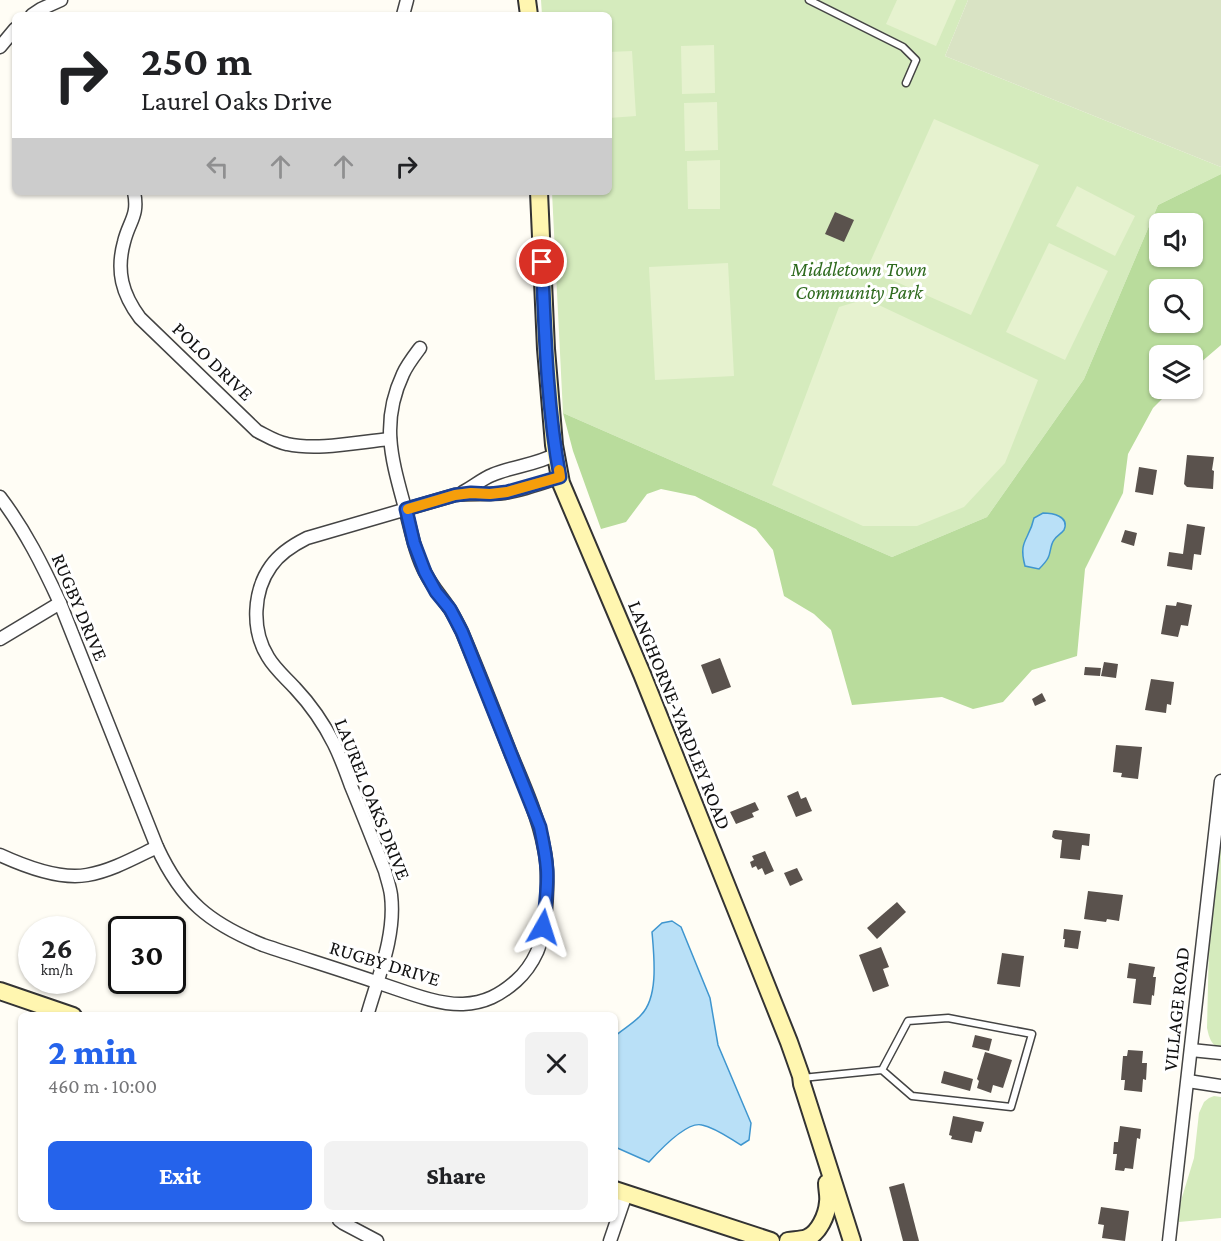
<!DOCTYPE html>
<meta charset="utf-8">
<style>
:root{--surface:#fff;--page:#f2f2f2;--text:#202124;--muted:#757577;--accent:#2563eb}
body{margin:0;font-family:"Crimson Pro",serif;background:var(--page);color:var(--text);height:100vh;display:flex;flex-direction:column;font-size:22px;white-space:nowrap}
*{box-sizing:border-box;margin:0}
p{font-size:20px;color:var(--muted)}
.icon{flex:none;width:33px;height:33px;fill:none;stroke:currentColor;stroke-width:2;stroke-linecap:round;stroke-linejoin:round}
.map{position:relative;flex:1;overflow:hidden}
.details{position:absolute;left:18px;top:1012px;width:600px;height:210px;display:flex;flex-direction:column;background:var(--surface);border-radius:9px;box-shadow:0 2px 4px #0004}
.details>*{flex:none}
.hud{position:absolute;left:12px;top:12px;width:600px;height:183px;border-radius:9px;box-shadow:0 2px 4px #0004;background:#fff;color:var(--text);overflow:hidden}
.buttons{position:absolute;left:1149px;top:213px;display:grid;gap:12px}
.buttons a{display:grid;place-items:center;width:54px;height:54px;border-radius:9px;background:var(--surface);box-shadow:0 2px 4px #0004;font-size:30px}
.speed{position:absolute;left:18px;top:916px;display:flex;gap:12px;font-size:30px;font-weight:700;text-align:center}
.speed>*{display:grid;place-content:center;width:78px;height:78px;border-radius:50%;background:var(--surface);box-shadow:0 2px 4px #0004;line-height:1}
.speed small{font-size:15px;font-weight:400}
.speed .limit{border:3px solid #111;border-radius:9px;background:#fff;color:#111}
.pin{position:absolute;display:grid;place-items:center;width:51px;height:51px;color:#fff;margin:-26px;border:3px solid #fff;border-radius:50%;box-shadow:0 2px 6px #0007}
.me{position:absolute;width:66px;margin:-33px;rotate:6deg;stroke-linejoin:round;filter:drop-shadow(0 0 4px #0008)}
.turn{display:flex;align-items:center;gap:21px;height:126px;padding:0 30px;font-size:27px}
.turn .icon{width:78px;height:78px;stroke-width:2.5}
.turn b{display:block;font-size:42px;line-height:51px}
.lanes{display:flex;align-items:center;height:57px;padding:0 30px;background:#0003;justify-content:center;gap:30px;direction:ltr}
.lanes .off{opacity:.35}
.round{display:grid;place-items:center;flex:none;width:63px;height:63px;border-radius:9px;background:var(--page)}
.overview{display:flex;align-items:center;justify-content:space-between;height:102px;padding:0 30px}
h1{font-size:36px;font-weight:800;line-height:45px;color:var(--accent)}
.action{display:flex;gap:12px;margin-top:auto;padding:12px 30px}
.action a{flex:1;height:69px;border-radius:9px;background:var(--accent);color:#fff;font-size:24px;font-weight:800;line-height:69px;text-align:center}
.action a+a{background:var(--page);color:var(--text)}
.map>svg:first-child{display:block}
.green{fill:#d5ebbd}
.forest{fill:#b9dc9c;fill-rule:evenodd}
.cemetery{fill:#d9e3c4}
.pitch{fill:#e6f2cf}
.water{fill:#b9e0f7;stroke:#3f96cf;stroke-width:1.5}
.building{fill:#5a524d}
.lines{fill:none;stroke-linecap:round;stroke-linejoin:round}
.lane-casing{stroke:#444;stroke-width:9}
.street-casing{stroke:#444;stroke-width:15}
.secondary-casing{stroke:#333;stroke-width:20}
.lane{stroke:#fff;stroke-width:6}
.street{stroke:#fff;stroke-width:12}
.secondary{stroke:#fff6b0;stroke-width:16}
.route-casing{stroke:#184099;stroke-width:15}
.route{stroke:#2563eb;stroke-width:10}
.slow{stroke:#f59e0b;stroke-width:10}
.labels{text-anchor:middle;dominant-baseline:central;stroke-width:6;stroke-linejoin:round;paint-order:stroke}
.park-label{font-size:20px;font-style:italic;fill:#2f6b1f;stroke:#fff}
.street-label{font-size:20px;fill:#111;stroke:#fff}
</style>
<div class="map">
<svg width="1221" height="1241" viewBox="0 0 1221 1241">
<rect width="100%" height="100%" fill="#fffdf5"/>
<g class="green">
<polygon points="541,0 968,0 945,56 1221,167 1221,174 1158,205 1084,379 987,517 892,557 563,413 552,192 609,192 609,15 542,15"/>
<path d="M1221,837V1048C1211,1046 1209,1037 1207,1028L1209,943Z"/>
<polygon points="1214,1096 1221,1097 1221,1218 1179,1222 1180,1204 1194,1158 1199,1113 1204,1102 1209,1098"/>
</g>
<path class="forest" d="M1221,174V345L1193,369L1192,356H1160V388L1172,389L1153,408L1128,454L1123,493L1085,569L1077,656L1032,670L1003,702L973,709L942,697L852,705L831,630L814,614L784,596L773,550L756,529L695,496L661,489L647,494L626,522L601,529L573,451L563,413L892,557L987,517L1084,379L1158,205ZM1160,224H1192V256H1160ZM1160,290H1192V322H1160Z"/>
<polygon class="cemetery" points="968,0 1221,0 1221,167 945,56"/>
<g class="pitch">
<polygon points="897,0 956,0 936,46 886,24"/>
<polygon points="714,45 715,93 682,94 681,46"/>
<polygon points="632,51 636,116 609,118 609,52"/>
<polygon points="717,102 718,150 685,151 684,103"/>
<polygon points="934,119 1039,165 971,315 867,269"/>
<polygon points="720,160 720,209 688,209 687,161"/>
<polygon points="1077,186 1135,216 1115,256 1056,226"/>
<polygon points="1049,243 1108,271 1065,360 1006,332"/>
<polygon points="728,263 734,376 655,380 649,267"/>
<polygon points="866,299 1038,380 1005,463 964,507 917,526 863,526 772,485 839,307"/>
</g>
<g class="water">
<path d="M1043,513C1052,513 1070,516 1064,530C1061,534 1056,536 1054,540C1050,545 1051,553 1048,558C1046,562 1042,566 1039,569L1025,566C1018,540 1029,541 1034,518Z"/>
<path d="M672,921L681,927L710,998L718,1045L751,1123L749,1140L741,1145C729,1138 716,1128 702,1125C687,1121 659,1151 649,1162L615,1147V1036C623,1029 634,1023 641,1015C659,997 654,956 652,932L662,923Z"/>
</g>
<g class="building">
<polygon points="835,212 854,220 844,242 825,234"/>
<polygon points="1187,455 1214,457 1212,470 1214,471 1213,489 1187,487 1184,484"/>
<polygon points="1139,467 1157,470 1153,495 1135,492"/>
<polygon points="1187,524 1205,527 1201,555 1194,554 1192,570 1167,566 1169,552 1183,554"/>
<polygon points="1125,530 1137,533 1134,546 1121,542"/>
<polygon points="1177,602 1192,605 1188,626 1181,625 1178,637 1161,634 1166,605 1176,606"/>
<polygon points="720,658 731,687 712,694 701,665"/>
<polygon points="1104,662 1118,664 1116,678 1101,676"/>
<polygon points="1085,667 1101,668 1100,676 1084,675"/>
<polygon points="1151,679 1174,682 1171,705 1167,704 1166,713 1145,710"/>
<polygon points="1042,693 1046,701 1035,706 1032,699"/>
<polygon points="1116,745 1142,747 1138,779 1121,777 1122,773 1113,772"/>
<polygon points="798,791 801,799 806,797 812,811 796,817 787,796"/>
<polygon points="755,802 759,810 752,813 754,817 736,824 730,812"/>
<polygon points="1055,830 1090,834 1089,846 1082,845 1080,860 1060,858 1062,840 1055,839 1052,837 1053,831"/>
<polygon points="765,851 774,871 765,875 762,868 758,870 756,866 752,868 750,862 754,860 752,856"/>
<polygon points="797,868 803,880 790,886 784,873"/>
<polygon points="1088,891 1123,895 1119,921 1107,919 1106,922 1084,919"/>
<polygon points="897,902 906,912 877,939 867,928"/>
<polygon points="1064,929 1081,931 1078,949 1064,947 1065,939 1063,939"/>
<polygon points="881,947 889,967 883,969 889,986 873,992 859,955"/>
<polygon points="1002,953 1024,956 1020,987 997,984"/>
<polygon points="1129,963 1155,967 1153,977 1156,977 1154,996 1152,995 1151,1005 1133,1003 1136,979 1127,978"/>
<polygon points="975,1035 992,1039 989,1051 972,1047"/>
<polygon points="1128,1050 1143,1051 1142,1063 1147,1063 1146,1080 1143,1079 1142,1092 1124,1090 1125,1080 1121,1080 1123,1056 1127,1056"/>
<polygon points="985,1052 1012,1060 1003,1088 993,1085 991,1093 977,1088 979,1081 977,1079"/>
<polygon points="944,1071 973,1079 970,1091 941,1083"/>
<polygon points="953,1116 984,1122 981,1132 975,1131 972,1143 951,1139 952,1136 949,1135"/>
<polygon points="1120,1126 1141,1129 1140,1139 1137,1138 1133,1169 1125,1168 1124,1171 1115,1170 1117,1154 1113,1154 1114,1142 1118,1142"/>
<polygon points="904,1183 919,1241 903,1241 889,1187"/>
<polygon points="1101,1207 1129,1211 1125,1241 1102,1238 1104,1225 1098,1224"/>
</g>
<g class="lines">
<g class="lane-casing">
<g id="lane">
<polyline points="809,0 903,47 916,60 906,83"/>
<polyline points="802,1078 882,1070 912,1096 1011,1107 1032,1034 948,1018 908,1021 882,1070"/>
</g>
</g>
<g class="street-casing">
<g id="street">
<polyline points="32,15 41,9 61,0"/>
<polyline points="403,15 407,0"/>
<polyline points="0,47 15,29"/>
<path d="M134,192C139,216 129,221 124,242C116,271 122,294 140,318L257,431C267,436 276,442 287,444C318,451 358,442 390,439"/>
<path d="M463,492C473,487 482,479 492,475C513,466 536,465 556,454"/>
<path d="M0,497C25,530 43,566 60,603L157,847C182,901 209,923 263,945C302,958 341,970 379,983C404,991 437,1005 463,1004C485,1003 500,995 516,981C525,973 532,963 537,952C547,928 550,874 544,848C538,816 524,785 511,754C495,713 479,672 462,632C458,624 454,615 449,608C441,596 432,586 426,574C415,554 411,530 405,508C392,460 380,423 403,374C407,365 414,356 420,348"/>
<polyline points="0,639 60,603"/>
<path d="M0,855C24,866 60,880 87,875C111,871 134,858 157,847"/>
<path d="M367,1016C378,977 396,936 391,895C390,887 387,879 385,871C374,843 363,815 351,786C346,772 341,758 334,744C324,724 311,705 295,688C286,678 275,669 268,657C251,630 253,591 271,566C280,553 293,545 307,538L455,495C472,493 488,495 504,493C523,490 542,483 560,477"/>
<polyline points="1191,1050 1221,1053"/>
<polyline points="1188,1081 1221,1086"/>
<polyline points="339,1220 343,1223 377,1241"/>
<polyline points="610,1241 626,1194"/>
<polyline points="1169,1241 1221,781"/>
</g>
</g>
<g class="secondary-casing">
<g id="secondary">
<polyline points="527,0 529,15"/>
<polyline points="539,192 546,349 554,445 561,483 642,674 789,1042 801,1076 802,1084 852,1241"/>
<polyline points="0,991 73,1016"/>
<polyline points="615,1190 771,1241"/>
<path d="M788,1241C794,1240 802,1240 807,1238C819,1233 827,1215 828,1202C829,1196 827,1190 827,1183"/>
</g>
</g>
<use href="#lane" class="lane"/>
<use href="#street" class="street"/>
<use href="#secondary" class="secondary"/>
</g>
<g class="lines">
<g class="route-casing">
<path id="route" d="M542,262C545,334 547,407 560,477L507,492L490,494L471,493L455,495L406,509L414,543L425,572L436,592L450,609L462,632L540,827C543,841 546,855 547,870C548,888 545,908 543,927"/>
</g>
<use href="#route" class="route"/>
<polyline class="slow" points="408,509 455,495 471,493 490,494 507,492 560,477 559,470"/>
</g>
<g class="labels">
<g class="park-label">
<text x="859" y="269">Middletown Town<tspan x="859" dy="23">Community Park</tspan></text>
</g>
<g class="street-label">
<text transform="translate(213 361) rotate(44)">POLO DRIVE</text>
<text transform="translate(80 607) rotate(67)">RUGBY DRIVE</text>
<text transform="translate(680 715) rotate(68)">LANGHORNE-YARDLEY ROAD</text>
<text transform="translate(373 799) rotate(68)">LAUREL OAKS DRIVE</text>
<text transform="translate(385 963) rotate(17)">RUGBY DRIVE</text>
<text transform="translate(1176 1009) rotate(-84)">VILLAGE ROAD</text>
</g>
</g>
</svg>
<div class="buttons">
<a><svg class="icon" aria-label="sound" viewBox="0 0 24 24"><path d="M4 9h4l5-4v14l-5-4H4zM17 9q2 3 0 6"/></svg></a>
<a><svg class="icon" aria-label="search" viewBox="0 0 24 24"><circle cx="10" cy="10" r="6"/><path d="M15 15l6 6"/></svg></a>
<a><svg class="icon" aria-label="layers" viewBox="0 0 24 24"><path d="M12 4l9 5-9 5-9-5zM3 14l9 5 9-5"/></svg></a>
</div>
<div class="speed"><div>26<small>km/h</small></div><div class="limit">30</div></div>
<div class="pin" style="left:542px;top:262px;background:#d93025"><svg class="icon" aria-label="arrive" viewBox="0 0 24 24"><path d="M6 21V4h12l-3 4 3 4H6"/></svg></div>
<svg class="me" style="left:543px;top:927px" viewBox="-20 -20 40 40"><path d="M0-17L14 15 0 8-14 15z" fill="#2563eb" stroke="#fff" stroke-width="4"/></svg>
<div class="hud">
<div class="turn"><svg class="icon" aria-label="right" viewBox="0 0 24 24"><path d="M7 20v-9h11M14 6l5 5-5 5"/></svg><div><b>250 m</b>Laurel Oaks Drive</div></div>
<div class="lanes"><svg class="icon off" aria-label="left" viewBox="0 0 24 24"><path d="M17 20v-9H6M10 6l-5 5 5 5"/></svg><svg class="icon off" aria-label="ahead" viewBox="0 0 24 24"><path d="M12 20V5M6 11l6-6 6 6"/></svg><svg class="icon off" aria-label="ahead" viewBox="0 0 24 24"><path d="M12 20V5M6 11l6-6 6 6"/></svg><svg class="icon" aria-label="right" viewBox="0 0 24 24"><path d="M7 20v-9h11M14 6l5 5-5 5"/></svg></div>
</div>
<section class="details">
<div class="overview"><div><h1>2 min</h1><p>460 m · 10:00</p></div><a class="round"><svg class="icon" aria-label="close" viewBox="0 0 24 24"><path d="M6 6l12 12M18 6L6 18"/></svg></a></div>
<div class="action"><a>Exit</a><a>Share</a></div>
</section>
</div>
